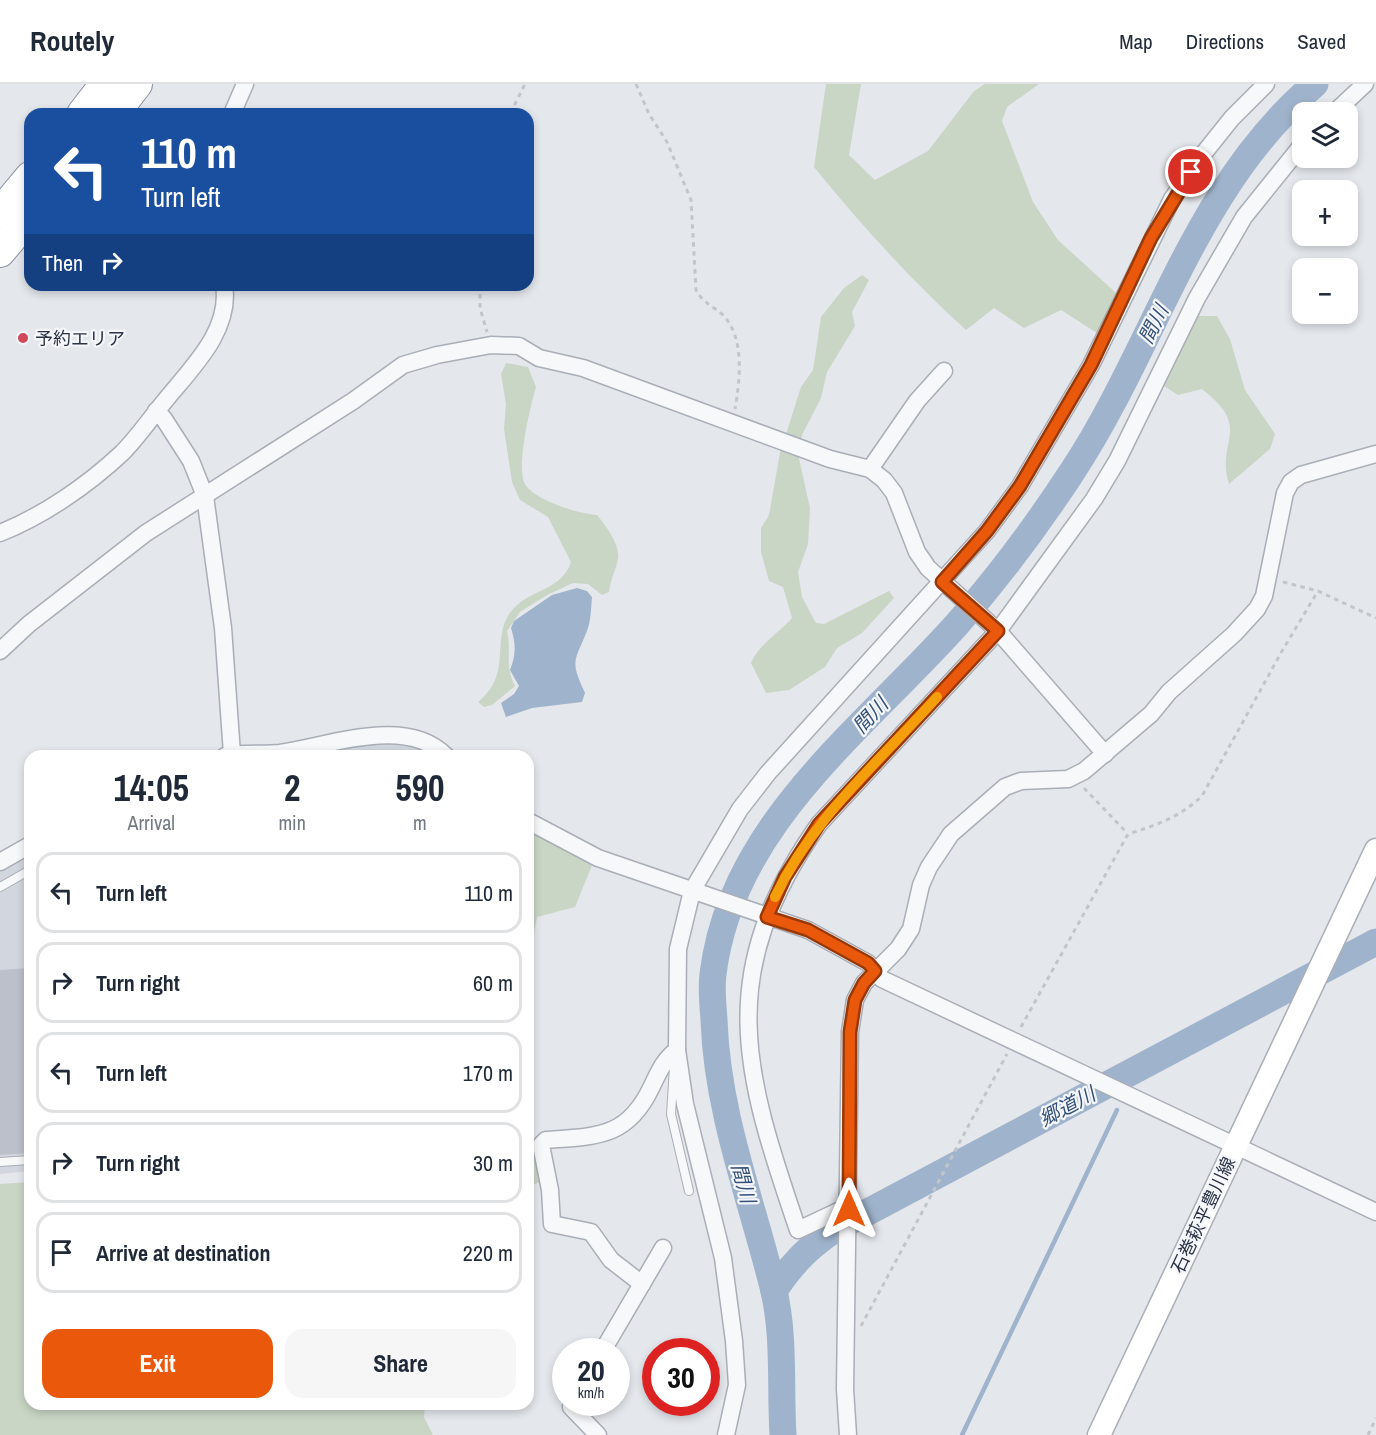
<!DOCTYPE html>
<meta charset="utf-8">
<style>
:root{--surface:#fff;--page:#f6f6f7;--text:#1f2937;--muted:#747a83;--line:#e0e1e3;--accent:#ea580c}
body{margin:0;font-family:"Archivo Narrow","Noto Sans JP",sans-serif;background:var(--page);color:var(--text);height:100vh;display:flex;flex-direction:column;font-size:22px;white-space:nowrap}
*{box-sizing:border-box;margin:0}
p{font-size:20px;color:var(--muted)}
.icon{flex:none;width:33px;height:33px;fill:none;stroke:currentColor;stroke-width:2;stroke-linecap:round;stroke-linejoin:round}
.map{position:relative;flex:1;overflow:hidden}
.details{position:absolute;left:24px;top:666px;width:510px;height:660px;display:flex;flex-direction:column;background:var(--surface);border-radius:18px;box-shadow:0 3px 9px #0003}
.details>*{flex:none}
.hud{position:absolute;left:24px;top:24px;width:510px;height:183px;border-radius:18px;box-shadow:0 3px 9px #0003;background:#1a4fa0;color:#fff;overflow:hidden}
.tools{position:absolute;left:1292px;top:18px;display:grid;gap:12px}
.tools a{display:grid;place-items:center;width:66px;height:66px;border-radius:12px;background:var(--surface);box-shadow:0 3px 9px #0003;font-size:30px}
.speed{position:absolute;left:552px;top:1254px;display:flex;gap:12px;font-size:30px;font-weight:700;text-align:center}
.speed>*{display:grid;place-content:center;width:78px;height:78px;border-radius:50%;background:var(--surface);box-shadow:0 3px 9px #0003;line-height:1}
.speed small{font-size:15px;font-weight:400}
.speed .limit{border:9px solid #d22;background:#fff;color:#111}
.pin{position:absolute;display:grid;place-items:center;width:51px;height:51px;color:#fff;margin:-26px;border:3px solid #fff;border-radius:50%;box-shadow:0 2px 6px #0007}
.me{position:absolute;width:66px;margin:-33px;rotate:0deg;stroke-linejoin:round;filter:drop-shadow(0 0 4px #0008)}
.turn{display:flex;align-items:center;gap:21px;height:126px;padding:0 18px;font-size:27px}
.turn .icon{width:78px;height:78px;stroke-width:2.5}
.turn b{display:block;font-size:42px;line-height:51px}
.then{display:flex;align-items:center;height:57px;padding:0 18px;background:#0003;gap:12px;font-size:22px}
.eta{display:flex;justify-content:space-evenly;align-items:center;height:102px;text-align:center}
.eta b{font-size:36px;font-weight:700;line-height:42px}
.action{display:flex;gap:12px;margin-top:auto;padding:12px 18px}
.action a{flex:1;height:69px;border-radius:18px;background:var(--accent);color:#fff;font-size:24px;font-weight:700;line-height:69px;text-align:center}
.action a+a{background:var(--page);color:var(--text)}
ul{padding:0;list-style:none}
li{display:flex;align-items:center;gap:18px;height:81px;margin:0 12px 9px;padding:0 6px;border:3px solid var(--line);border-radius:18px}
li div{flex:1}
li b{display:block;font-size:22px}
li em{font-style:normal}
header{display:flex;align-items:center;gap:36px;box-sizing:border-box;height:84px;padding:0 30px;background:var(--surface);border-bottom:2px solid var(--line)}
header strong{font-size:28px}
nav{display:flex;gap:33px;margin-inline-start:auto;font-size:21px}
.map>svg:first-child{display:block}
.built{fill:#d2d6de}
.green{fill:#c9d6c5}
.water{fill:#9fb4cc}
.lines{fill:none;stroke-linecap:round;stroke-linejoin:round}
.stream{stroke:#9fb4cc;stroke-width:4.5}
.river{stroke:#9fb4cc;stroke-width:27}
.building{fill:#bbc0ca}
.service-casing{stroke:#a9aeb7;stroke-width:10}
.minor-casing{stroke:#a9aeb7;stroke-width:19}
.secondary-casing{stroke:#a9aeb7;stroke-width:25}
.motorway-casing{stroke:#8b94a3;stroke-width:32}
.path{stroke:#c2c5cb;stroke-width:3;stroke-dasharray:4.5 4.5;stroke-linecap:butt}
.service{stroke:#f7f8fa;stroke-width:8}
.minor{stroke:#f7f8fa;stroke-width:16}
.secondary{stroke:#fff;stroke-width:22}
.motorway{stroke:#fff;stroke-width:30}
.route-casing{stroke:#983908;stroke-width:15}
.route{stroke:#ea580c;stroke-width:10}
.slow{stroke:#f59e0b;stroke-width:10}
.poi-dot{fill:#d1495b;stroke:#f4f6f9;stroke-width:2}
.labels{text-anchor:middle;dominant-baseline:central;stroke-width:4.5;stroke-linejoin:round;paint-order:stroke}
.poi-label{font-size:18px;fill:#2b3445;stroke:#f4f6f9;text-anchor:start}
.street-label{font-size:18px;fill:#2b3445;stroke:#f4f6f9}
.water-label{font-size:20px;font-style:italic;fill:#34527a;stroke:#f4f6f9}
</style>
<header>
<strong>Routely</strong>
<nav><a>Map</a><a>Directions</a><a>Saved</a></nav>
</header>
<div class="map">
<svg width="1376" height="1351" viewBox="0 0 1376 1351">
<rect width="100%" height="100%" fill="#e4e7ec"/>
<g class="built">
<polygon points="406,655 438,672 324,672 333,664"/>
<polygon points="30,770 30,1087 0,1090 0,787"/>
</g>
<g class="green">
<path d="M826,0H861L849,71L875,96L928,67L974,7L985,0H1039L1007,23L1002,37L1033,118L1058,156L1116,209L1097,249L1061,226L1024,244L994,224L966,246C910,195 861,141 814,83Z"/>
<path d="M862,191L869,196L852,228L855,242L827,288L821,314L802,351L798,370L810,424L808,460L798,488L802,513L816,539L824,540L889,507L894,514L862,549L837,564L825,583L789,606L766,609L751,579C758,561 779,549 792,534L783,503L769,497L761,468V444L769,431L780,369L801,303L813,286L821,233L844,204Z"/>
<path d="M1198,232H1217L1230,255L1245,306L1275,350L1270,365L1229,400C1215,357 1254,345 1202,305L1178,311L1164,302Z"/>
<path d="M506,279L528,283L536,303C530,323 517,379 524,398C531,416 580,430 597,431C606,442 620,460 618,475C616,486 610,496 609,508L602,511L588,500L573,499L547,511L520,528L507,547C512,570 504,580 515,602L492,621L484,623L478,618C515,589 488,551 514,524C532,505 562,506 571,478L548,433L520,416L512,398L504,345L506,320L501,290Z"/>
<polygon points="528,743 593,779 575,823 537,833 528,883"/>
<polygon points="528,1029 544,1097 528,1102"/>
<polygon points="30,1098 30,1320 425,1320 424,1333 433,1351 0,1351 0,1100"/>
</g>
<path class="water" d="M577,504L587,507L592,513C591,524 591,537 587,547C574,579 570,576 585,609L582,618L532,624L506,633L501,619L514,610L519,602L510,586C516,571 516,560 511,544L514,537L552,511Z"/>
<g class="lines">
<polyline class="stream" points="962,1351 1117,1026"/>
<g class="river">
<path d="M774,1207C791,1181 808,1163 834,1146L1376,858"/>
<path d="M783,1351C780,1302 785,1251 773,1203C751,1115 717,1028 714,936C713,921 711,905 713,890C731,740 865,644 959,538C1000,491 1038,440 1072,388C1157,259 1193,104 1315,0"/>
</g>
</g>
<polygon class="building" points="30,884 30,1069 0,1071 0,886"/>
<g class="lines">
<g class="service-casing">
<g id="service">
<polyline points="0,803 30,786"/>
<polyline points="674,983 671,1030 689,1107"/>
<polyline points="0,1078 30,1076"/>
</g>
</g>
<g class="minor-casing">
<g id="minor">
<polyline points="1335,28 1365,0"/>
<polyline points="232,30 245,0"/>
<polyline points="156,327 164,335 191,377 205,412 223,544 232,670"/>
<polyline points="870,385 917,317 944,287"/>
<path d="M0,449C43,432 88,401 122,369C136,355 148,338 160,323C187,288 232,249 224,201"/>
<polyline points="0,567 29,540 146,449 353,317 403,281 437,271 491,261 519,262 539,274 583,284 830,375 870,385 884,396 894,409 917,468 928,484 998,547 1105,670"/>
<path d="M225,672C243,668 261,671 280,669C330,662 406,631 446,672"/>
<polyline points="528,737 598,774 808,846 868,879 882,895 1376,1128"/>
<polyline points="0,778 30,761"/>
<path d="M849,1122L798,1146C743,985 714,890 819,740L998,547L1094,415L1117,377L1197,214L1244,133L1302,61"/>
<path d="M642,1200L611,1176L591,1148L552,1140L550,1106L541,1061L546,1056C597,1052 627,1054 651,1004C658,990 663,976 677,966"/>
<polyline points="602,1268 663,1164"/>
<polyline points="572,1318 571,1323 598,1351"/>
<polyline points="726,1351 737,1301 734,1257 723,1174 685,1020 677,966 678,865 692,807 740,725 768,689 987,447 1020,402 1091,281 1172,115 1200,74 1232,34 1266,0"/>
<polyline points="848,1351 845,1305 850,948 855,916 864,899 898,865 911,845 921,801 929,783 951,750 1005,703 1021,697 1068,695 1084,687 1151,630 1169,608 1234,550 1257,525 1264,512 1285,409 1291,398 1301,391 1376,370"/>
</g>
</g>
<g class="secondary-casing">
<polyline id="secondary" points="1099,1351 1376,766"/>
</g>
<g class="motorway-casing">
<g id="motorway">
<polyline points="82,30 105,0"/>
<polyline points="114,30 137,0"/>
<polyline points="0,129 30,93"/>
<polyline points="0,168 30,132"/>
</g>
</g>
<g class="path">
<path d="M636,0L649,30L667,58L691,116L696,206C703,219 713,222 723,231C745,254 740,296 735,325"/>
<polyline points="517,30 515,20 525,0"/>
<polyline points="528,104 528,108"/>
<polyline points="480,201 480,224 487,248"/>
<polyline points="1283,498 1318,507 1376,534"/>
<polyline points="1084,704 1127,749"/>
<path d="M1021,943L1128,750C1157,741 1180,733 1202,712L1282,567L1318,507"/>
<polyline points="861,1242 1007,970"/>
<polyline points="1368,1351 1376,1334"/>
</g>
<use href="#service" class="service"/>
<use href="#minor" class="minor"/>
<use href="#secondary" class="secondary"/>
<use href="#motorway" class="motorway"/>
</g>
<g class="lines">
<g class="route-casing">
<polyline id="route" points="849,1125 850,948 855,916 864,899 875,887 868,879 808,846 767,833 785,793 819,740 998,547 942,498 987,447 1020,402 1091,281 1151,154 1191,88"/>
</g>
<use href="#route" class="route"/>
<path class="slow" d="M775,813C813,733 879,678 937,613"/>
</g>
<circle class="poi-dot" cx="23" cy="254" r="6"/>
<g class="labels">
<g class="poi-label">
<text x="35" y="254">予約エリア</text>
</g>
<g class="street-label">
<text transform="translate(1203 1131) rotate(-65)">石巻萩平豊川線</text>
</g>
<g class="water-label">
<text transform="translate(1153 240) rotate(-63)">間川</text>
<text transform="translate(870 631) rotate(-47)">間川</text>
<text transform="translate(1067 1022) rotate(-28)">郷道川</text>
<text transform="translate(744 1099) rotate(75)">間川</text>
</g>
</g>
</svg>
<div class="tools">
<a><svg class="icon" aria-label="layers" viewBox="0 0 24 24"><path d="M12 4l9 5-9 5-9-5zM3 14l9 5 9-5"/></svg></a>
<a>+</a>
<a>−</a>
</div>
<div class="speed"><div>20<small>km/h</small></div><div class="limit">30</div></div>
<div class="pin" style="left:1191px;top:88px;background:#d93025"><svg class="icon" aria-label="arrive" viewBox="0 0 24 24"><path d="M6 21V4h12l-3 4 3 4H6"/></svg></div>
<svg class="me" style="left:849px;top:1125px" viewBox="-20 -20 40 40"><path d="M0-17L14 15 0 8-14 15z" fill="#ea580c" stroke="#fff" stroke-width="4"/></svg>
<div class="hud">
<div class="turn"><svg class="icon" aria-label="left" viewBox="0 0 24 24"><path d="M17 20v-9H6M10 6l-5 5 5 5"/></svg><div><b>110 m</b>Turn left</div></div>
<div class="then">Then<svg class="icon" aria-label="right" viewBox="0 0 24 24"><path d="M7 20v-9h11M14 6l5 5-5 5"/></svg></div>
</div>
<section class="details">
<div class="eta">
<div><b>14:05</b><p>Arrival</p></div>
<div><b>2</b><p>min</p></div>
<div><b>590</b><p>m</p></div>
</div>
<ul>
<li><svg class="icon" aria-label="left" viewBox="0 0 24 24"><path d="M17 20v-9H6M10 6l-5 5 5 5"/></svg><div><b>Turn left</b></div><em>110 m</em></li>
<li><svg class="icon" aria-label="right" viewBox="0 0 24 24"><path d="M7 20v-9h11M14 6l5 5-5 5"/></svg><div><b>Turn right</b></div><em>60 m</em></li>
<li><svg class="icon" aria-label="left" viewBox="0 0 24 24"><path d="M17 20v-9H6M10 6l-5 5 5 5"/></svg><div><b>Turn left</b></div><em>170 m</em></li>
<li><svg class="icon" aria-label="right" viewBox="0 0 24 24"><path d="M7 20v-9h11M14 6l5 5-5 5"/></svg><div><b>Turn right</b></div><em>30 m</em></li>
<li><svg class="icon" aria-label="arrive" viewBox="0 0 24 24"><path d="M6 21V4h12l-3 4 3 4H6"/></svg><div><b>Arrive at destination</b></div><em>220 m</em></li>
</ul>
<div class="action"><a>Exit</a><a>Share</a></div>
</section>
</div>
